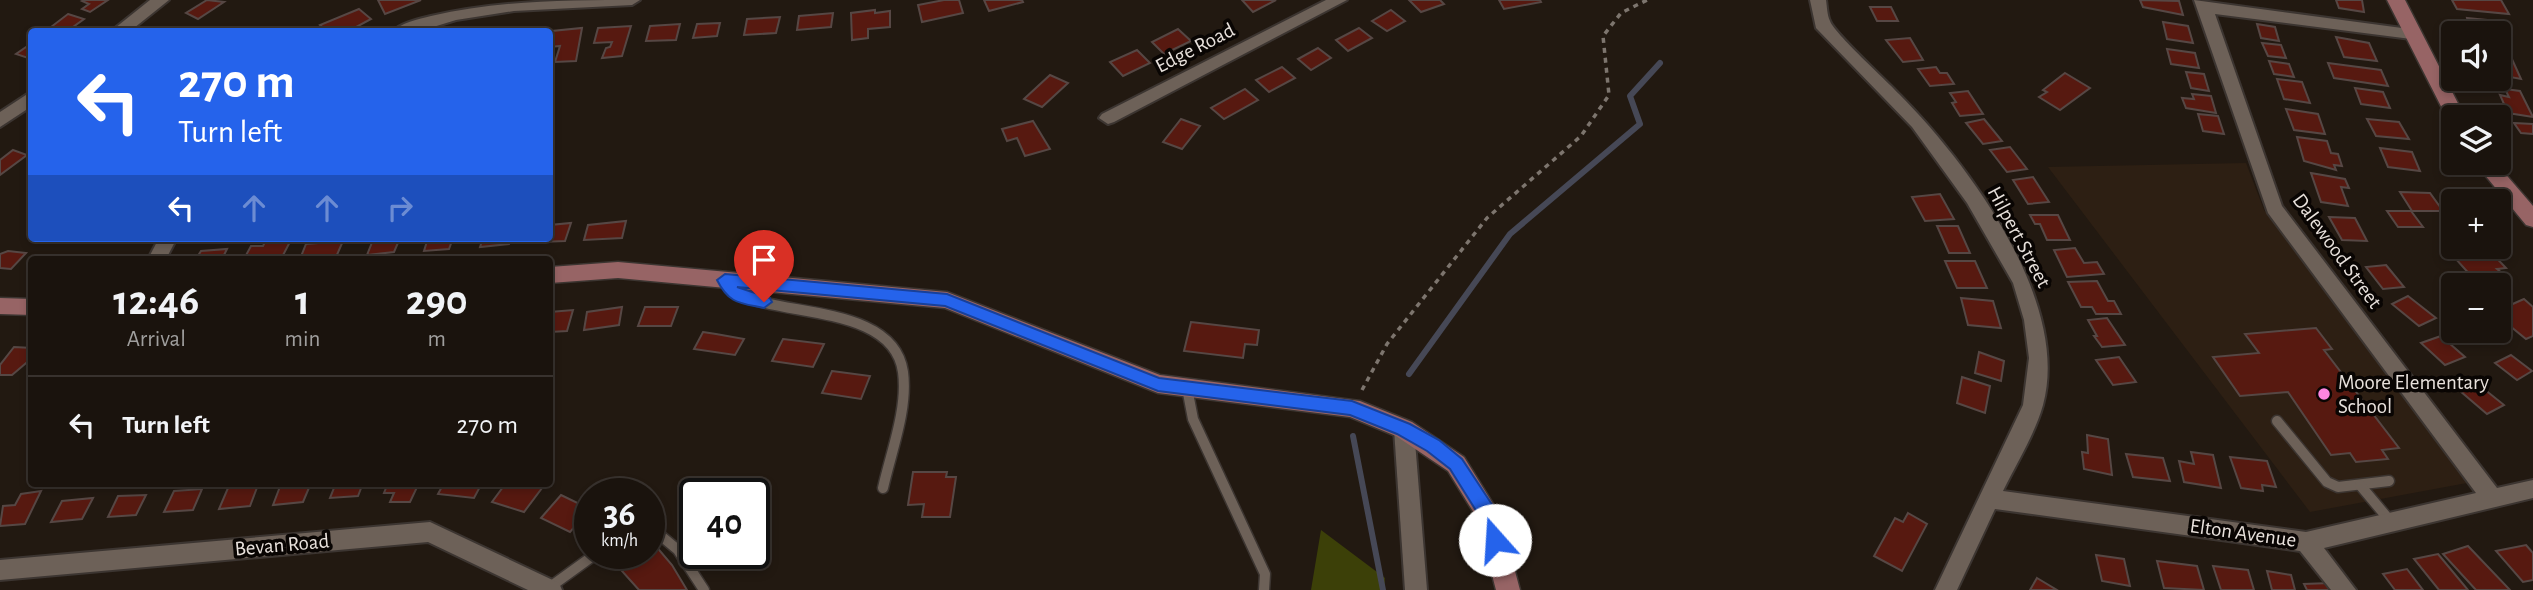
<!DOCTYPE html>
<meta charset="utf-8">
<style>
:root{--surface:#1a130d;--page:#231c16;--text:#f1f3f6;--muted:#9f9e9d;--line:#38322e}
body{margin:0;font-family:"Alegreya Sans",sans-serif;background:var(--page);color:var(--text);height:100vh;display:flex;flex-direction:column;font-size:26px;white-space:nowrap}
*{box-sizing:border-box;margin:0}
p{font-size:23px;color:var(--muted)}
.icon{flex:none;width:38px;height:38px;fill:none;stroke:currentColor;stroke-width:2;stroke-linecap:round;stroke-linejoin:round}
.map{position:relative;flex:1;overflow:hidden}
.panel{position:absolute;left:28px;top:256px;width:525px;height:231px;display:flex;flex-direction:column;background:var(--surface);border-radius:7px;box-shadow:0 4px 10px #0003,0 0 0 2px var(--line)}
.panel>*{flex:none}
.hud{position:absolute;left:28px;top:28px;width:525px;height:214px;border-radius:7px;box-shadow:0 4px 10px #0003,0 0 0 2px var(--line);background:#2563eb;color:#fff;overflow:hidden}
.controls{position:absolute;left:2441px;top:21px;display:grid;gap:14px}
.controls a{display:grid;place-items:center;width:70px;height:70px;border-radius:7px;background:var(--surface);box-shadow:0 4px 10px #0003,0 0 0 2px var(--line);font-size:35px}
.speed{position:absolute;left:574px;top:478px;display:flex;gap:14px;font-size:35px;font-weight:700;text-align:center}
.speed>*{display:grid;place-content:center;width:91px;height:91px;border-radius:50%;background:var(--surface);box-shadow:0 4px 10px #0003,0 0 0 2px var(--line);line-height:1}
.speed small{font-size:18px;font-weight:400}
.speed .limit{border:4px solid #111;border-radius:10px;background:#fff;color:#111}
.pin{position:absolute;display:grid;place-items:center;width:60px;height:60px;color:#fff;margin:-72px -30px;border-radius:50% 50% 50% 0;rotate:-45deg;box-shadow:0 0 7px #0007}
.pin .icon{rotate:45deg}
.me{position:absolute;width:77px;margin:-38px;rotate:341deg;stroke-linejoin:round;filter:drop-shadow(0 0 5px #0008)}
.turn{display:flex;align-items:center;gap:24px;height:147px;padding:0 35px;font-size:32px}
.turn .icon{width:91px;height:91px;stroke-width:2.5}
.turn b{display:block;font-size:49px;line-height:60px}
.lanes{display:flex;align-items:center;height:66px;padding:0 35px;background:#0003;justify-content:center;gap:35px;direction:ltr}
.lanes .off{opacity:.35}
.eta{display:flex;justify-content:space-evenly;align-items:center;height:119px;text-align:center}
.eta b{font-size:42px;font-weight:600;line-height:49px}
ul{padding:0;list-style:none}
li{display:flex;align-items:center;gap:21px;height:98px;padding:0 35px;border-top:2px solid var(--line)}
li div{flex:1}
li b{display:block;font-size:26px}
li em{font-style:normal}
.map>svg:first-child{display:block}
.built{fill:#2d1f13}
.green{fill:#3c4008}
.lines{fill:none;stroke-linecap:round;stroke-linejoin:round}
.stream{stroke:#464856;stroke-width:6}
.building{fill:#571910;stroke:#564744;stroke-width:2}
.lane-casing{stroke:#3c3531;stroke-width:13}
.street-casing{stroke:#3c3531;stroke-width:4}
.secondary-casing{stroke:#3c3531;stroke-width:3}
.path{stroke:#7d756e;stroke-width:3.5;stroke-dasharray:5 5;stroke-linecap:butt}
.lane{stroke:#6d6158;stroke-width:10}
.street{fill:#6d6158;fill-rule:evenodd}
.secondary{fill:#976465;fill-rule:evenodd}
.route{fill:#2563eb;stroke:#184099;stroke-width:2}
.poi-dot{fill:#fe85e0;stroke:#090503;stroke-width:2.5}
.labels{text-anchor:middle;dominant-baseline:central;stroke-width:7;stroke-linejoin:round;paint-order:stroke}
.street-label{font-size:21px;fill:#e8e1dc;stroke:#090503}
.poi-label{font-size:21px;fill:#e8e1dc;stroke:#090503;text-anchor:start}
</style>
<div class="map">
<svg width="2533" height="590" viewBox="0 0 2533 590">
<rect width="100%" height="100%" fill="#221911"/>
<polygon class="built" points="2246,163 2264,210 2467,483 2310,512 2048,167"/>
<polygon class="green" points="1321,530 1385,578 1384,590 1311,590"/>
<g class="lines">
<g class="stream">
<polyline points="1409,374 1510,234 1640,124 1630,96 1660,63"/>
<polyline points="1353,436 1383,590"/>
</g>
</g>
<g class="building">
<polygon points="84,0 108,0 90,12 82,9 89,4 82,1"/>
<polygon points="207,0 224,2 198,19 186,13"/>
<polygon points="378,0 421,0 385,14"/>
<polygon points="944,0 959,0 963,13 922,22 918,5"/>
<polygon points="984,0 1022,0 1023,2 989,11"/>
<polygon points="1242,0 1276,0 1253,12"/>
<polygon points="1409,0 1440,0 1444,4 1421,12"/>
<polygon points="1499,0 1540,0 1541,2 1504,9"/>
<polygon points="2140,0 2179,1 2183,15 2143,7"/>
<polygon points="2336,0 2362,0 2364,12 2339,8"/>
<polygon points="2452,0 2501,0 2509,14 2457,9"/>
<polygon points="1870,7 1891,7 1898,21 1877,21"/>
<polygon points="359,9 371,19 347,32 328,32 320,25"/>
<polygon points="875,10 875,13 890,11 890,27 868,29 868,38 852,40 851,13"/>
<polygon points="1391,10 1405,21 1387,31 1372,21"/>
<polygon points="833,13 831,27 797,30 799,16"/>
<polygon points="68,14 84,19 66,32 54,32 58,29 51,27"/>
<polygon points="780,17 776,33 744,35 747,19"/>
<polygon points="2467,18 2487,20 2491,28 2486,28 2489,33 2471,33"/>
<polygon points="2163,22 2188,26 2193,43 2167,39"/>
<polygon points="720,23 717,36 693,38 697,24"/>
<polygon points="680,24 676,40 646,41 650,26"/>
<polygon points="2257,24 2275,27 2279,41 2261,38"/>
<polygon points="631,26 622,56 602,58 606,48 610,47 612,42 594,43 598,28"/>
<polygon points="582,28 576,61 555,62 560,46 550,47 552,31"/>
<polygon points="1359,28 1372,38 1348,51 1336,40"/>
<polygon points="1178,29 1191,41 1164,54 1152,42"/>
<polygon points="2336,37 2369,43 2377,61 2344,57"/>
<polygon points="1910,38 1923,60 1903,62 1886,40"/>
<polygon points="32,43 31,59 16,54"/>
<polygon points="2262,43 2281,45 2286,58 2268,56"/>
<polygon points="1318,48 1331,58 1311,70 1298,59"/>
<polygon points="2167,49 2195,53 2199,68 2171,64"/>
<polygon points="1137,50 1150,63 1123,76 1110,62"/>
<polygon points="2499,55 2511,57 2521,79 2499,75"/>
<polygon points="2269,61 2289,64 2294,77 2274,74"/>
<polygon points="2328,63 2381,70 2388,86 2334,78"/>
<polygon points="1282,67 1295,78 1269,92 1256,80"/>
<polygon points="1936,67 1940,73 1947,73 1954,84 1930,86 1918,69"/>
<polygon points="2186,72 2204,74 2209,91 2191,88"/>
<polygon points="2065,73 2090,88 2060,110 2039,97 2047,92 2043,90"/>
<polygon points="1050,75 1068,83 1042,107 1024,99"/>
<polygon points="2277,79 2302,82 2310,103 2284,99"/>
<polygon points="2355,88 2383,92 2390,108 2361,104"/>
<polygon points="1245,89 1258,100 1224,119 1211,108"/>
<polygon points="2505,89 2520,91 2533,117 2508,113 2500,95 2509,97"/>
<polygon points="1968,91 1983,114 1960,116 1952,103 1956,102 1950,93"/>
<polygon points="2192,94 2211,96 2216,113 2186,108 2182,98 2194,99"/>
<polygon points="2286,109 2318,114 2325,134 2294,130"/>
<polygon points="2198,114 2218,116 2224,134 2203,131"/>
<polygon points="1181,119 1200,126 1182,149 1163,142"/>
<polygon points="1984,119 2002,141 1983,144 1966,123"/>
<polygon points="2367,119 2399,122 2409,139 2376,136"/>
<polygon points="1033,121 1050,149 1025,156 1017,138 1007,141 1002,129"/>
<polygon points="2514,123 2533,124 2533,134 2521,133"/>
<polygon points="2297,137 2327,141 2331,153 2338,154 2342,166 2334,165 2336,170 2304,161"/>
<polygon points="2010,147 2027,169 2007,172 1990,150"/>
<polygon points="2380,148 2412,152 2420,171 2388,167"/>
<polygon points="13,150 27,155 0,175 0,160"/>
<polygon points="2311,173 2345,179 2349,188 2341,187 2348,206 2321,202"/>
<polygon points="2033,177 2049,202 2028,204 2013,180"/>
<polygon points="2400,192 2430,193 2443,211 2412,211"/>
<polygon points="1940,194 1954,219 1925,221 1912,197"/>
<polygon points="2387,211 2411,211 2423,227 2398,227"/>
<polygon points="2030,215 2058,215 2070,240 2047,240 2040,224 2035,224"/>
<polygon points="2329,217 2355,218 2367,241 2342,240"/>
<polygon points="626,221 622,238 584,240 588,225"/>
<polygon points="571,223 565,241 540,242 541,238 550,238 550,225"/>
<polygon points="1937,226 1958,226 1970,253 1949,253"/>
<polygon points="267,238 292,238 281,259 244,259 251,246 263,246"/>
<polygon points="400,238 394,252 367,255 373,240"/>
<polygon points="428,238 453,238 449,249 424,251"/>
<polygon points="483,238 511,238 509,244 480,247"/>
<polygon points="343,241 336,257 300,259 306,244"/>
<polygon points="2486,247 2506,268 2497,269 2502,273 2472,277 2455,258 2473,256 2466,249"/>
<polygon points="2075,248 2084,263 2097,262 2104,274 2067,277 2054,250"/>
<polygon points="227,249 222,259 196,259 201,251"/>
<polygon points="8,251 26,253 11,269 0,268 0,254"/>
<polygon points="1945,261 1975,261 1987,288 1957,288"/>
<polygon points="2386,265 2404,287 2383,289 2366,267"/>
<polygon points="2097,281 2108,301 2114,301 2121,314 2096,314 2092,307 2081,307 2068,282"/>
<polygon points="2408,296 2436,318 2419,326 2392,304"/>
<polygon points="1961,298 1993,301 2001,328 1968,325"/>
<polygon points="2524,299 2533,307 2533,336 2526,339 2499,317 2499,310"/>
<polygon points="622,307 619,325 584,330 587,312"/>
<polygon points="645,307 678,307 671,326 638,326"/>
<polygon points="573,310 567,331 550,332 550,312"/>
<polygon points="2107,318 2125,345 2102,347 2094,336 2097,336 2088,320"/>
<polygon points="1191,322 1259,330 1257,345 1245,344 1243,358 1184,351"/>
<polygon points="2316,328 2332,349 2324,350 2399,448 2382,450 2388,459 2356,462 2350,453 2331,455 2288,392 2240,396 2213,357 2259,353 2245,334"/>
<polygon points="703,332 716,334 744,339 735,355 694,349"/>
<polygon points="2441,336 2465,357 2445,365 2421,343"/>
<polygon points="783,339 824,344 813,367 772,361"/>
<polygon points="14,347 32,348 32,358 12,375 0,375 0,365"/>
<polygon points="1979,352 2004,361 2001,381 1975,373"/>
<polygon points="2511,355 2532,371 2517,380 2495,363"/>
<polygon points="2119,357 2136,382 2113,385 2096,360"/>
<polygon points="832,371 870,376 861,399 822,393"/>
<polygon points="1962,377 1990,386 1985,413 1957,403"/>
<polygon points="2469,377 2504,405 2487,414 2453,385"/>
<polygon points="2087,435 2108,439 2112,475 2084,469 2082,452 2088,453"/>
<polygon points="2191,452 2213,455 2221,488 2184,482 2179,461 2194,464"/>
<polygon points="2126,454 2163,458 2170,481 2133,477"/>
<polygon points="2230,457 2267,461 2276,487 2262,485 2263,491 2241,488"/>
<polygon points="913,472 947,472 946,477 956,477 950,517 922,517 924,504 908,505"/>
<polygon points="311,483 303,502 273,505 281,484"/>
<polygon points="336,483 363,483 358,496 330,498"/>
<polygon points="388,483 419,483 410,502 390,502 394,493 384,493"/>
<polygon points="444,483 482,483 474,498 438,494"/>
<polygon points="506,483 526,483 542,488 524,512 492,502"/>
<polygon points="258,485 250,506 219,509 228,488"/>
<polygon points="202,489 193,510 164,512 174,491"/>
<polygon points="41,491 25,524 0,526 3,506 15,505 21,494"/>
<polygon points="146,495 136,515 108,517 118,496"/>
<polygon points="561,495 590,509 570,532 541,518"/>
<polygon points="93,498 82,519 51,522 62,501"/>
<polygon points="1908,513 1927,524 1902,571 1874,556 1895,518 1903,522"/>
<polygon points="649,538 672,565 687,590 639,590 612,560 621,553 649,553"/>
<polygon points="2526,545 2533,553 2533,580 2523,582 2496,551"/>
<polygon points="2468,546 2510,590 2476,590 2443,554"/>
<polygon points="2438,554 2468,590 2439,590 2414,559"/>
<polygon points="2096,555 2124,559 2130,586 2102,581"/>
<polygon points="2157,561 2197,566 2204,590 2164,588"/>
<polygon points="2213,566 2248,570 2254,590 2221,590"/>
<polygon points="2407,569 2423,590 2395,590 2383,574"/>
<polygon points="2267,571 2291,575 2295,590 2272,590"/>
<polygon points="2037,578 2057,590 2030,590"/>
<polygon points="2330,583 2334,590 2307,590 2304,584"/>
</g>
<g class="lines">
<g class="lane-casing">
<g id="lane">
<path d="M725,280C745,323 892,294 903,372C908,409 891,452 883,488"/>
<polyline points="1187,388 1193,419 1265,574 1264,590"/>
<polyline points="2277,421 2327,482 2338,487 2389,481"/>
<polyline points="2360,485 2391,522"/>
<polyline points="649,526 678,550 704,590"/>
<polyline points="550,587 597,553"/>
</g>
</g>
<g class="street-casing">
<g id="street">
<polygon points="150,0 169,0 129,32 110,32"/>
<path d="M640,0L632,5L514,11L456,20L417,32H392C400,23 419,19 431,16C500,0 569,0 640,0Z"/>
<polygon points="1326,0 1347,0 1114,122 1108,124 1099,118 1102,114"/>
<path d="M1810,0H1826C1827,6 1827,15 1830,21C1834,33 1887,81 1899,94C1968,163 2071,302 2043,405C2035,434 2016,464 2003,491L2306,532L2476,493L2268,213L2194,0L2417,30V38L2411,39L2215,14L2282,206L2497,488L2533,480V498L2324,548L2356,590H2331L2300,551L1995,509L1957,590H1935L2023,405L2029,358L2024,320L2013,283L1967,203L1912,127L1816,28Z"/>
<polygon points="32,91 32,106 0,127 0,112"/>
<polygon points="159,238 177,238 166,259 148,259"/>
<polygon points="1404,420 1411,423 1414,429 1427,590 1405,590 1394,429 1397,423"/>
<polygon points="430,522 559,583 562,590 528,590 428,542 0,580 0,560"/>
</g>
</g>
<g class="secondary-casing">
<g id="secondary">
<polygon points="2387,0 2405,0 2465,117 2454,117 2454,123 2449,122"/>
<polygon points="2475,163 2496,163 2533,206 2533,227 2526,225"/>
<polygon points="618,262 947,292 1160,375 1360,401 1412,422 1464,457 1500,515 1520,590 1496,590 1477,518 1448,471 1396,436 1350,417 1158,393 945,308 618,278 550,283 550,267"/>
<polygon points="0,298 32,299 32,315 0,314"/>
</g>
</g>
<polyline class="path" points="1362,390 1387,344 1487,218 1581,136 1609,95 1603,36 1621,13 1647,0"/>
<use href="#lane" class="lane"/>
<use href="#street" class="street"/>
<use href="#secondary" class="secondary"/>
</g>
<path class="route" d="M725,274L947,294L1159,378L1352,401L1410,424L1439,440L1462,459L1495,509L1504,540L1501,546L1495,548L1489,546L1480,517L1450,469L1427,451L1397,434L1350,415L1158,391L945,306L737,287L770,298L772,302L764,308C740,303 729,304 717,280Z"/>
<circle class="poi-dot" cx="2324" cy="394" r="7"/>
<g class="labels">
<g class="street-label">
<text transform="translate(1195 48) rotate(-27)">Edge Road</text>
<text transform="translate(2019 237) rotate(62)">Hilpert Street</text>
<text transform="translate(2337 251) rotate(54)">Dalewood Street</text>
<text transform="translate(2243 533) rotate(8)">Elton Avenue</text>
<text transform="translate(282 545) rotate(-5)">Bevan Road</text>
</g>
<g class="poi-label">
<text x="2338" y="382">Moore Elementary<tspan x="2338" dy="24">School</tspan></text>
</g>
</g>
</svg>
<div class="controls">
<a><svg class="icon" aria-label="sound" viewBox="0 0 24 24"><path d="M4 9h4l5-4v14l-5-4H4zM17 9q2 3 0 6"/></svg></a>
<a><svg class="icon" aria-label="layers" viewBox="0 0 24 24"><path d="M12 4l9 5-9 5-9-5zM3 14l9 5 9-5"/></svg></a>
<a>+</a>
<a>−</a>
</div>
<div class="speed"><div>36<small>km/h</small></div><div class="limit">40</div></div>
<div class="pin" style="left:764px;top:302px;background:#d93025"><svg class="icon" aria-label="arrive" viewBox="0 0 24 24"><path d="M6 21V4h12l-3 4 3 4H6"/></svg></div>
<svg class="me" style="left:1495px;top:540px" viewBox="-20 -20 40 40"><circle r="19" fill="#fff"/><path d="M0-13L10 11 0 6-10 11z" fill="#2563eb"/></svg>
<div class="hud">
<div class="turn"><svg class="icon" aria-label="left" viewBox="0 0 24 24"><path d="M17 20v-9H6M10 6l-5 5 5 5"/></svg><div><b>270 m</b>Turn left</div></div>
<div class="lanes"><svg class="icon" aria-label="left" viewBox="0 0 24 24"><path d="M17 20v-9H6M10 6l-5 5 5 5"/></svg><svg class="icon off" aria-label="ahead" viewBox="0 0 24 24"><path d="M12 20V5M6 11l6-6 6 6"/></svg><svg class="icon off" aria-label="ahead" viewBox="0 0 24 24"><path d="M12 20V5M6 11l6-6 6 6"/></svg><svg class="icon off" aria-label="right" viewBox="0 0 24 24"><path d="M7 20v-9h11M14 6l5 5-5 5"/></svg></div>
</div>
<section class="panel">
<div class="eta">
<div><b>12:46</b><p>Arrival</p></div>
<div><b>1</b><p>min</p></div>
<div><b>290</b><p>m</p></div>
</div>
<ul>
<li><svg class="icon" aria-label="left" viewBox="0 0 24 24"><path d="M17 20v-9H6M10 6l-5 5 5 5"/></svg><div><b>Turn left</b></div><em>270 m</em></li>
</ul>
</section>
</div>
